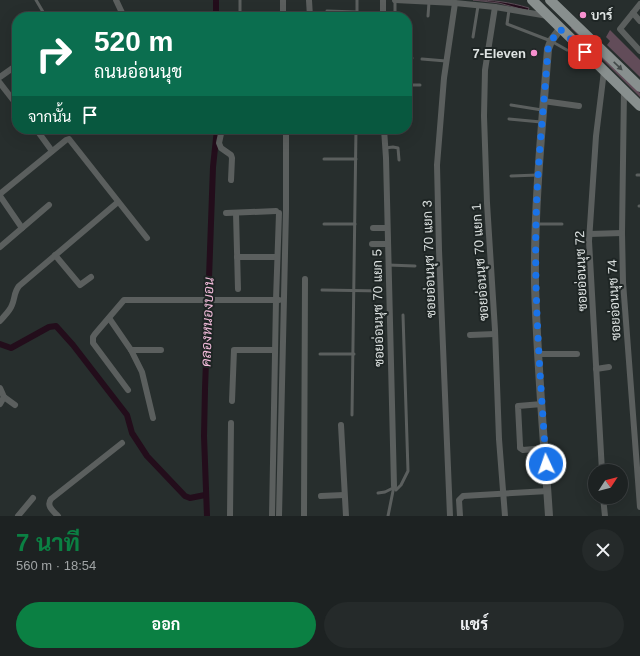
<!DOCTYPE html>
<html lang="th">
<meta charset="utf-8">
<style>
:root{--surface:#1d2222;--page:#252a2a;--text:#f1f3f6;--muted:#a0a4a5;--line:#3b3f40;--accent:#0b8043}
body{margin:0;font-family:Arial,Sarabun,sans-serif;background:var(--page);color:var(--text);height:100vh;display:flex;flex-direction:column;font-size:15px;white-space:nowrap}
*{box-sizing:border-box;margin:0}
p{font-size:13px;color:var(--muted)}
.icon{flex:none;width:22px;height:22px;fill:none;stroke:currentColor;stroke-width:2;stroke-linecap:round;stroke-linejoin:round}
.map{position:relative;height:516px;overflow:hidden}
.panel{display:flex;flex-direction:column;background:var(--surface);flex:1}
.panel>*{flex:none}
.banner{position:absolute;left:12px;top:12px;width:400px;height:122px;border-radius:16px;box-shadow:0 4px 16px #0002,0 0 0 1px var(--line);background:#0b6e4f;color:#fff;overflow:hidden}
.needle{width:26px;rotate:54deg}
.controls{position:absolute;left:588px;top:464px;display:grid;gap:8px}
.controls a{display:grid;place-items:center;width:40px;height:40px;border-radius:50%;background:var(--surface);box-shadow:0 4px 16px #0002,0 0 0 1px var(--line);font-size:20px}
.pin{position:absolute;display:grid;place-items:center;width:34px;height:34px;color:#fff;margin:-17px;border-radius:8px;box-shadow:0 2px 6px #0006}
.me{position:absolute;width:44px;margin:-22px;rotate:357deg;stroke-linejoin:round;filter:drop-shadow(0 0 3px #0008)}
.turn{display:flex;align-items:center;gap:14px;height:84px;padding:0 16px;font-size:18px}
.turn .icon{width:52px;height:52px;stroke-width:2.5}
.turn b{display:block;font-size:28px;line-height:34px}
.then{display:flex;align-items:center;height:38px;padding:0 16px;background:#0003;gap:8px;font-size:15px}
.round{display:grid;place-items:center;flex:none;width:42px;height:42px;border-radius:21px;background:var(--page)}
.summary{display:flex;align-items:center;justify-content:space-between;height:68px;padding:0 16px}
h1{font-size:24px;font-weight:700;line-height:30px;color:var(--accent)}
.button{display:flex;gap:8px;margin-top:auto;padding:8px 16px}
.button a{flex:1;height:46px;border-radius:24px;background:var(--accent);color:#fff;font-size:16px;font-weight:700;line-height:46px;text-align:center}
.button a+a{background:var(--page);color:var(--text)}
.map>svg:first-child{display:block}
.green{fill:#624c59}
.water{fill:#230d1b;stroke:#5b4d57}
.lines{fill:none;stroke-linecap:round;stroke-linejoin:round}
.canal{stroke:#230d1b;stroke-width:6}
.service{stroke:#5b5f5e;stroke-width:3}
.minor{stroke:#5b5f5e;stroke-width:6}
.tertiary{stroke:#5b5f5e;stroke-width:8}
.primary{stroke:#888f8e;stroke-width:10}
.oneway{fill:#434a49}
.route{stroke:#1a73e8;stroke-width:7;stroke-dasharray:0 12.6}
.poi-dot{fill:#f790cf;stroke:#1e2524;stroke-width:1.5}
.labels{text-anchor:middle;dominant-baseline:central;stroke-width:4;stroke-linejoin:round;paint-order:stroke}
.poi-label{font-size:13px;font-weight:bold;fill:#dee3e2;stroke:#1e2524;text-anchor:start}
.street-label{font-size:13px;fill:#dee3e2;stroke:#1e2524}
.water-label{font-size:14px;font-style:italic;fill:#f1bbda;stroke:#1e2524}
</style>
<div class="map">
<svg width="640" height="516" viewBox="0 0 640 516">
<rect width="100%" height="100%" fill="#272e2d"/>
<g class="green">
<polygon points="572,27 640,93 640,97 571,28"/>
<polygon points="610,30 640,60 640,77 607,45 610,41 606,37"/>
</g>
<path class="water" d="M473,0C493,0 509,2 529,8L528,11L499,3Z"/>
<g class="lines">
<g class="canal">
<polyline points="216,17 216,0"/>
<polyline points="0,344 11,348 49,327 56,326 73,345 127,415 132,433 147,456 185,496 190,498 205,495"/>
<polyline points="207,516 204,436 205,389 213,167 217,129"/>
</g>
<g class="service">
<polyline points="36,0 46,17"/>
<polyline points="395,0 395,13"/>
<polyline points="509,10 507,24 551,41 567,50"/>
<polyline points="327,11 357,12"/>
<polyline points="428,16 429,2"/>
<polyline points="240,17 240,0"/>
<polyline points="357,17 357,0"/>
<polyline points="473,37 478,6"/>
<polyline points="407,59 412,58"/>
<polyline points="422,59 446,61"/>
<polyline points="407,85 420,85"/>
<polyline points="511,105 542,110"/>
<polyline points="509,119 541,122"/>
<polyline points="385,148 393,147 398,148 399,160"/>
<polyline points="324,159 356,159"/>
<polyline points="637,175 640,175"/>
<polyline points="511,176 538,175"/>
<polyline points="639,206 640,206"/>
<polyline points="324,224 355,224"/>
<polyline points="537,224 562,224"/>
<polyline points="388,265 415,266"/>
<polyline points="322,290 382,291"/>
<polyline points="320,354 354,354"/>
<polyline points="352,415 356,129"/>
<polyline points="394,486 396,490 401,485 408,471 403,315"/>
<polyline points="378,493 385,492 393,488"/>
<polyline points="388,516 394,486"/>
</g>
<g class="minor">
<polyline points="116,0 124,17"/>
<polyline points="283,0 283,17"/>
<polyline points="309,0 310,17"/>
<polyline points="395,0 455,3 495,7 548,16"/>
<polyline points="640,4 620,29 640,51"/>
<polyline points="495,7 485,70 484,116 487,203 495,330 499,439 505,516"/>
<polyline points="633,13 640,21"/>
<polyline points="383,17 383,0"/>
<polyline points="0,77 17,65"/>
<polyline points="0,83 17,105"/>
<polyline points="624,90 622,233 623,282 640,507"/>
<polyline points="543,101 579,106"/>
<polyline points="36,129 52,151"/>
<polyline points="222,129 219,143 221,148 231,155 232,158 231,180"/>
<polyline points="384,129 386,158 394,486"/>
<polyline points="0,194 66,140 69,139 147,238"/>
<polyline points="0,196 22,228"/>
<polyline points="226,213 276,211"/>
<polyline points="236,213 238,289"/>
<polyline points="373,228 387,228"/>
<polyline points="590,234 622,233"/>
<polyline points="372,244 388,244"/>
<polyline points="0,247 49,205"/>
<polyline points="55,255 80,285 91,277"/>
<polyline points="237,257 277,257"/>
<polyline points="109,318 131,350 161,350"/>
<path d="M0,321C4,316 10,311 12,305C15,298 14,292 19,286L118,202"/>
<polyline points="470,335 495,334"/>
<polyline points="131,350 142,372 153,418"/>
<polyline points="539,354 577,354"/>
<polyline points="596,369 609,367"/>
<polyline points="0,388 4,397 15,405"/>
<polyline points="128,390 93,343 93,337 95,334 124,300 279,300"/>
<polyline points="232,401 234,350 275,350"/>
<polyline points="0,404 4,397"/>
<polyline points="542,404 518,406 520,445 520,448 523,450 545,448"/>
<polyline points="341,425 346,516"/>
<polyline points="602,471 589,241 596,136 604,71"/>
<polyline points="321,496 344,495"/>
<polyline points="603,497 605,516"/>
<polyline points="18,516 33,498"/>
<path d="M58,516C53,511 46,506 51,499L122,443"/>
<polyline points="230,516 231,423"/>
<polyline points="272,516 276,300 279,213"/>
<polyline points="279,516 286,210 286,129"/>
<polyline points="304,516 305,279"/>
<polyline points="450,516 439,250 437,165 444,78 455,3"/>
<polyline points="460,516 459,500 463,496 548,491"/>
</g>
<path class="tertiary" d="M549,516C544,439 537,361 535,284C534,205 542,127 548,49L551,41L560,29"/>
<g class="primary">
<polyline points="532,0 640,106"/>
<polyline points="550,0 640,87"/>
</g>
</g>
<defs><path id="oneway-solid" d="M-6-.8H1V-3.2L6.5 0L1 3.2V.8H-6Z"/></defs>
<use class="oneway" href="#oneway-solid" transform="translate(618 66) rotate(44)"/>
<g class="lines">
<path class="route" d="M546,464C541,384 534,304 536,224C537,165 544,107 548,49L551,41L560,29L585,52"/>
</g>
<g class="poi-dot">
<circle cx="583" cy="15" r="4"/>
<circle cx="534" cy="53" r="4"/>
</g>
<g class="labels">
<g class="poi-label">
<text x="591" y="15">บาร์</text>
<text x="526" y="53" text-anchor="end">7-Eleven</text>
</g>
<g class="street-label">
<text transform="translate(429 259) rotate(-92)">ซอยอ่อนนุช 70 แยก 3</text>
<text transform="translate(480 262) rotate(-94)">ซอยอ่อนนุช 70 แยก 1</text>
<text transform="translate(581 271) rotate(-92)">ซอยอ่อนนุช 72</text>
<text transform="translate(614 300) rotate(-93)">ซอยอ่อนนุช 74</text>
<text transform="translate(378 308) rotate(-91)">ซอยอ่อนนุช 70 แยก 5</text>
</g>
<g class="water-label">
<text transform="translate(207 322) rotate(-88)">คลองหนองบอน</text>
</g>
</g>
</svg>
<div class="controls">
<a><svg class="needle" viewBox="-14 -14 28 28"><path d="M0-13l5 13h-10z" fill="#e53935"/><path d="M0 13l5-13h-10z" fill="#a0a4a5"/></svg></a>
</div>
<div class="pin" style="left:585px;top:52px;background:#d93025"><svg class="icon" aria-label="arrive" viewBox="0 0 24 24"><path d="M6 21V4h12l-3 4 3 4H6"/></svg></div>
<svg class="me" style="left:546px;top:464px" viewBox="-20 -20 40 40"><circle r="17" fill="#1a73e8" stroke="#fff" stroke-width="3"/><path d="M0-11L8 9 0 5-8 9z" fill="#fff"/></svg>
<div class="banner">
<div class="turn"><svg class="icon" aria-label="right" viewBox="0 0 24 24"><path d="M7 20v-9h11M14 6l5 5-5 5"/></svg><div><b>520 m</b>ถนนอ่อนนุช</div></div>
<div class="then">จากนั้น<svg class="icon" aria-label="arrive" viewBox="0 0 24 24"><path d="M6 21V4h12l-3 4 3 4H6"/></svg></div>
</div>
</div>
<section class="panel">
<div class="summary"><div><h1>7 นาที</h1><p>560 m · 18:54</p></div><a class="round"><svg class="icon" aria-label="close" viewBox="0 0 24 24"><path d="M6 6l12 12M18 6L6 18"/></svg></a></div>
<div class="button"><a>ออก</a><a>แชร์</a></div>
</section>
